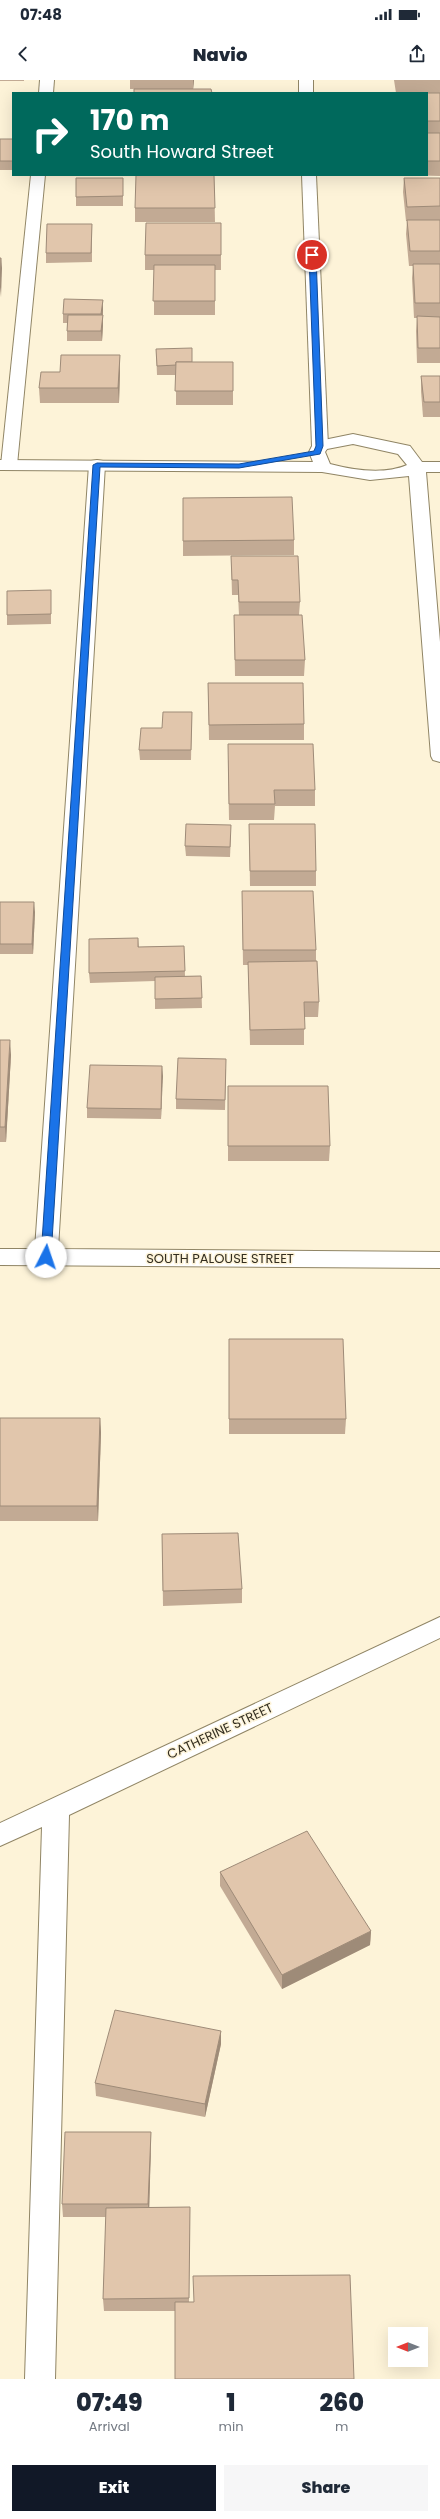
<!DOCTYPE html>
<style>
:root{--surface:#fff;--page:#f6f6f7;--text:#1f2937;--muted:#747a83;--accent:#111827}
body{margin:0;font-family:Poppins,sans-serif;background:var(--page);color:var(--text);height:100vh;display:flex;flex-direction:column;font-size:15px;white-space:nowrap}
*{box-sizing:border-box;margin:0}
p{font-size:13px;color:var(--muted)}
.icon{flex:none;width:22px;height:22px;fill:none;stroke:currentColor;stroke-width:2;stroke-linecap:round;stroke-linejoin:round}
.map{position:relative;height:2299px;overflow:hidden}
.panel{display:flex;flex-direction:column;background:var(--surface);flex:1}
.panel>*{flex:none}
.hud{position:absolute;left:12px;top:12px;width:416px;height:84px;border-radius:0px;box-shadow:0 4px 16px #0002;background:#00695c;color:#fff;overflow:hidden}
.needle{width:26px;rotate:270deg}
.buttons{position:absolute;left:388px;top:2247px;display:grid;gap:8px}
.buttons a{display:grid;place-items:center;width:40px;height:40px;border-radius:0px;background:var(--surface);box-shadow:0 4px 16px #0002;font-size:20px}
.pin{position:absolute;display:grid;place-items:center;width:34px;height:34px;color:#fff;margin:-17px;border:2px solid #fff;border-radius:50%;box-shadow:0 1px 4px #0007}
.me{position:absolute;width:44px;margin:-22px;rotate:4deg;stroke-linejoin:round;filter:drop-shadow(0 0 3px #0008)}
.turn{display:flex;align-items:center;gap:14px;height:84px;padding:0 12px;font-size:18px}
.turn .icon{width:52px;height:52px;stroke-width:2.5}
.turn b{display:block;font-size:28px;line-height:34px}
.eta{display:flex;justify-content:space-evenly;align-items:center;height:68px;text-align:center}
.eta b{font-size:24px;font-weight:800;line-height:28px}
.action{display:flex;gap:8px;margin-top:auto;padding:8px 12px}
.action a{flex:1;height:46px;border-radius:0px;background:var(--accent);color:#fff;font-size:16px;font-weight:800;line-height:46px;text-align:center}
.action a+a{background:var(--page);color:var(--text)}
.status{display:flex;justify-content:space-between;align-items:center;height:28px;padding:0 20px;background:var(--surface);direction:ltr}
.status svg{height:11px;fill:currentColor}
header{display:flex;justify-content:space-between;align-items:center;height:52px;padding:0 12px;background:var(--surface);font-size:18px;font-weight:800}
.map>svg:first-child{display:block}
.lines{fill:none;stroke-linecap:round;stroke-linejoin:round}
.minor-casing{stroke:#908565;stroke-width:2}
.major-casing{stroke:#908565;stroke-width:2}
.minor{fill:#fff;fill-rule:evenodd}
.major{fill:#fff;fill-rule:evenodd}
.wall{fill:#c2aa94}
.shaded-wall{fill:#9e8b78}
.building{fill:#e1c6ac;stroke:#9e8b78}
.route{fill:#1a73e8;stroke:#114b97}
.labels{text-anchor:middle;dominant-baseline:central;stroke-width:3;stroke-linejoin:round;paint-order:stroke}
.street-label{font-size:13px;fill:#332e21;stroke:#fdf3d8}
</style>
<div class="status"><b>07:48</b><svg viewBox="0 0 49 12"><path d="M0 12V9h3v3zM5 12V6h3v6zM10 12V3h3v9zM15 12V0h3v12zM26 1h20v11H26zM47 4h2v5h-2z"/></svg></div>
<header><svg class="icon" aria-label="back" viewBox="0 0 24 24"><path d="M15 5l-7 7 7 7"/></svg>Navio<svg class="icon" aria-label="share" viewBox="0 0 24 24"><path d="M12 15V3M7 8l5-5 5 5M5 13v7h14v-7"/></svg></header>
<div class="map">
<svg width="440" height="2299" viewBox="0 0 440 2299">
<rect width="100%" height="100%" fill="#fdf3d8"/>
<g class="lines">
<g class="minor-casing">
<g id="minor">
<polygon points="40,0 54,0 53,13 39,13"/>
<rect x="299" y="0" width="14" height="13"/>
<polygon points="31,95 45,95 17,385 15,389 3,389 1,385"/>
<polygon points="302,95 316,95 328,366 326,370 314,370 312,366"/>
<polygon points="97,380 103,381 105,385 58,1169 440,1172 440,1188 0,1185 0,1169 35,1169 89,385 91,381"/>
<polygon points="440,1537 440,1558 69,1735 55,2299 25,2299 42,1747 0,1766 0,1743"/>
</g>
</g>
<g class="major-casing">
<path id="major" d="M353,354L410,366L422,382H440V392H426L440,562V682L433,680L431,676L409,396L370,400L322,392L0,390V380L313,382L309,372L314,362ZM353,364L398,374L407,385C384,395 353,390 330,384L325,372L327,369Z"/>
</g>
<use href="#minor" class="minor"/>
<use href="#major" class="major"/>
</g>
<g class="wall">
<rect x="0" y="0" width="24" height="1"/>
<polygon points="130,0 194,0 193,9 130,9"/>
<polygon points="394,0 440,0 440,13 396,13"/>
<polygon points="427,13 440,13 440,96 404,95 427,95"/>
<rect x="0" y="59" width="13" height="31"/>
<polygon points="214,95 215,142 135,142 135,128"/>
<polygon points="123,98 123,126 76,126 76,117"/>
<polygon points="404,98 440,98 440,283 417,283 416,251 417,238 414,238 412,198 413,186 409,186 406,154 407,141 406,141 403,112"/>
<polygon points="221,143 221,190 215,190 215,235 154,235 154,190 145,190 145,175"/>
<polygon points="92,144 92,182 46,183 46,173"/>
<polygon points="103,220 103,245 102,261 67,261 67,243 63,243 63,234"/>
<polygon points="156,269 192,282 233,282 233,325 176,325 176,295 157,295"/>
<polygon points="120,275 120,290 119,323 40,323 39,308 60,292"/>
<polygon points="421,296 440,296 440,337 423,337 421,311"/>
<polygon points="183,418 294,460 294,475 183,476"/>
<polygon points="231,476 300,522 299,535 305,580 304,596 235,596 234,535 239,535 238,515 232,515"/>
<polygon points="51,510 51,544 7,545 7,535"/>
<polygon points="208,603 304,644 304,660 209,660"/>
<polygon points="192,632 191,680 140,680 139,670 162,648"/>
<polygon points="228,680 315,710 315,726 275,726 274,740 229,740"/>
<polygon points="249,744 316,791 316,806 250,806"/>
<polygon points="231,755 230,777 186,776 185,766"/>
<polygon points="242,811 316,870 316,881 319,922 318,937 304,937 304,965 250,965 248,885 243,885"/>
<polygon points="0,822 35,832 33,874 0,874"/>
<polygon points="138,858 139,867 184,866 185,896 201,896 202,928 155,929 155,901 90,903 89,893"/>
<polygon points="0,960 11,975 6,1062 0,1062"/>
<polygon points="162,986 161,1039 87,1038 87,1028"/>
<polygon points="226,989 225,1030 176,1029 176,1019"/>
<polygon points="228,1006 330,1066 329,1081 228,1081"/>
<polygon points="229,1259 346,1339 345,1354 229,1354"/>
<polygon points="0,1338 100,1338 101,1353 98,1441 0,1441"/>
<polygon points="162,1454 242,1509 242,1523 163,1526"/>
<polygon points="220,1792 371,1851 370,1865 282,1909 220,1806"/>
<polygon points="221,1951 221,1964 205,2037 96,2016 95,2003"/>
<polygon points="151,2052 151,2064 149,2127 190,2127 189,2222 194,2222 350,2195 175,2231 104,2231 103,2219 106,2137 63,2137 62,2124"/>
</g>
<g class="shaded-wall">
<polygon points="193,0 194,0 193,10"/>
<polygon points="1,178 2,188 1,217 0,207"/>
<polygon points="103,220 103,229 102,243 101,234"/>
<polygon points="103,235 103,245 102,261 101,251"/>
<polygon points="120,275 120,290 119,323 118,308"/>
<polygon points="34,822 35,832 33,874 32,864"/>
<polygon points="10,960 11,975 6,1062 5,1047"/>
<polygon points="162,986 163,996 161,1039 161,1029"/>
<polygon points="100,1338 101,1353 98,1441 97,1426"/>
<polygon points="371,1851 370,1865 282,1909 282,1895"/>
<polygon points="221,1951 221,1964 205,2037 205,2024"/>
<polygon points="151,2052 151,2064 149,2137 148,2124"/>
</g>
<g class="building">
<polygon points="134,9 211,9 212,13 134,13"/>
<rect x="427" y="13" width="13" height="28"/>
<rect x="427" y="53" width="13" height="28"/>
<rect x="0" y="59" width="13" height="22"/>
<polygon points="136,95 214,95 215,128 135,128"/>
<polygon points="76,98 123,98 123,116 76,117"/>
<polygon points="404,98 440,98 440,126 407,127"/>
<polygon points="407,140 440,140 440,171 410,171"/>
<polygon points="146,143 221,143 221,175 145,175"/>
<polygon points="47,144 92,144 91,173 46,173"/>
<polygon points="0,178 1,178 0,207"/>
<polygon points="413,184 440,184 440,223 415,223"/>
<polygon points="154,185 215,185 215,221 153,221"/>
<polygon points="64,219 103,220 101,234 63,234"/>
<polygon points="68,235 103,235 101,251 67,251"/>
<polygon points="417,236 440,237 440,268 418,268"/>
<polygon points="192,268 192,282 176,282 176,285 157,286 156,269"/>
<polygon points="61,275 120,275 118,308 39,308 41,292 60,292"/>
<polygon points="176,282 233,282 233,311 175,311"/>
<polygon points="421,296 440,296 440,322 424,322"/>
<polygon points="292,417 294,460 183,461 183,418"/>
<polygon points="231,476 298,476 300,522 239,522 238,500 232,500"/>
<polygon points="51,510 51,534 7,535 7,511"/>
<polygon points="234,535 302,535 305,580 235,580"/>
<polygon points="208,603 303,603 304,644 209,645"/>
<polygon points="163,632 192,632 191,670 139,670 141,648 162,648"/>
<polygon points="228,664 313,664 315,710 274,710 275,724 229,724"/>
<polygon points="186,744 231,745 230,767 185,766"/>
<polygon points="249,744 315,744 316,791 250,791"/>
<polygon points="242,811 313,811 316,870 243,870"/>
<polygon points="0,822 34,822 32,864 0,864"/>
<polygon points="138,858 138,867 184,866 185,891 89,893 89,859"/>
<polygon points="317,881 319,922 304,922 305,949 250,950 248,882"/>
<polygon points="201,896 202,918 155,919 155,897"/>
<polygon points="0,960 10,960 5,1047 0,1047"/>
<polygon points="178,978 226,979 225,1020 176,1019"/>
<polygon points="90,985 162,986 161,1029 87,1028"/>
<polygon points="228,1006 328,1006 330,1066 228,1066"/>
<polygon points="229,1259 343,1259 346,1339 229,1339"/>
<polygon points="0,1338 100,1338 97,1426 0,1426"/>
<polygon points="238,1453 242,1509 163,1511 162,1454"/>
<polygon points="307,1751 371,1851 282,1895 220,1792"/>
<polygon points="115,1930 221,1951 205,2024 95,2003"/>
<polygon points="65,2052 151,2052 148,2124 62,2124"/>
<polygon points="190,2127 189,2218 103,2219 106,2128"/>
<polygon points="350,2195 354,2299 175,2299 175,2222 194,2222 193,2196"/>
</g>
<polygon class="route" points="312,173 316,175 323,366 320,374 239,388 100,387 51,1177 46,1181 41,1177 93,385 97,383 239,384 314,371 316,366 309,175"/>
<g class="labels">
<g class="street-label">
<text x="220" y="1178">SOUTH PALOUSE STREET</text>
<text transform="translate(220 1651) rotate(-25)">CATHERINE STREET</text>
</g>
</g>
</svg>
<div class="buttons">
<a><svg class="needle" viewBox="-14 -14 28 28"><path d="M0-13l5 13h-10z" fill="#e53935"/><path d="M0 13l5-13h-10z" fill="#747a83"/></svg></a>
</div>
<div class="pin" style="left:312px;top:175px;background:#d93025"><svg class="icon" aria-label="arrive" viewBox="0 0 24 24"><path d="M6 21V4h12l-3 4 3 4H6"/></svg></div>
<svg class="me" style="left:46px;top:1177px" viewBox="-20 -20 40 40"><circle r="19" fill="#fff"/><path d="M0-13L10 11 0 6-10 11z" fill="#1a73e8"/></svg>
<div class="hud">
<div class="turn"><svg class="icon" aria-label="right" viewBox="0 0 24 24"><path d="M7 20v-9h11M14 6l5 5-5 5"/></svg><div><b>170 m</b>South Howard Street</div></div>
</div>
</div>
<section class="panel">
<div class="eta">
<div><b>07:49</b><p>Arrival</p></div>
<div><b>1</b><p>min</p></div>
<div><b>260</b><p>m</p></div>
</div>
<div class="action"><a>Exit</a><a>Share</a></div>
</section>
